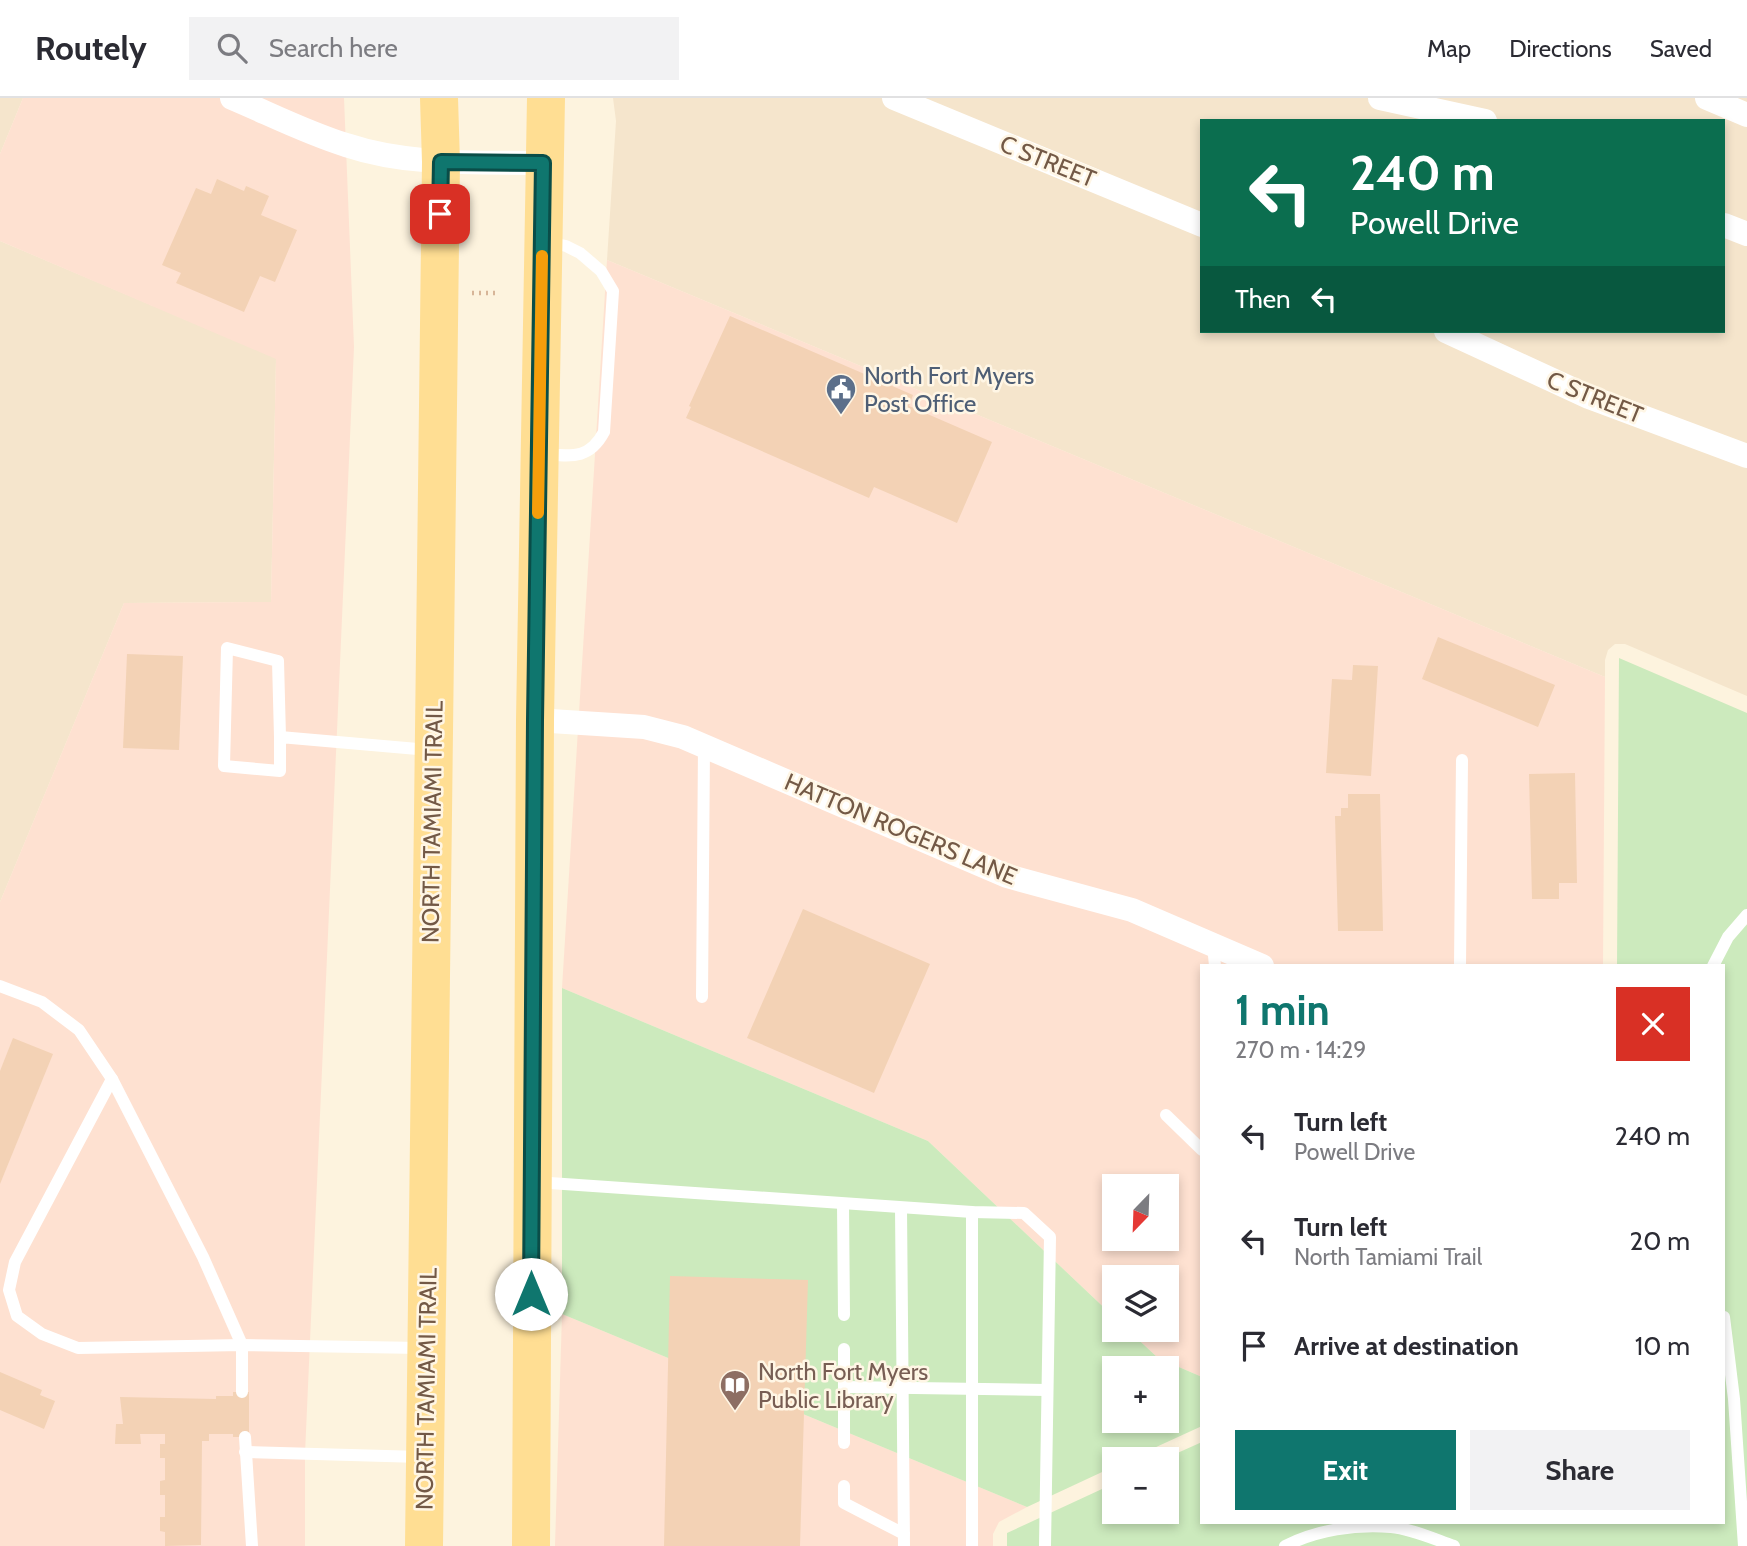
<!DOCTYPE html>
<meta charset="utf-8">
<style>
:root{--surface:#fff;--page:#f2f2f3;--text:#2b2b33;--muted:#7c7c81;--line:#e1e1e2;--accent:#0f766e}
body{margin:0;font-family:Cabin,sans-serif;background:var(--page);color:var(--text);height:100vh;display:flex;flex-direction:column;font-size:26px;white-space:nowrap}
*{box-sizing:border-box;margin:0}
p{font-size:23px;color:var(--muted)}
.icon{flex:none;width:38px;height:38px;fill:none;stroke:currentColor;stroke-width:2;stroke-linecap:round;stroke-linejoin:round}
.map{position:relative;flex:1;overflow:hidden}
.drawer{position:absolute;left:1200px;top:866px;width:525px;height:560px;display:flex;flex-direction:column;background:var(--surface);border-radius:0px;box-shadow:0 4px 10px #0003}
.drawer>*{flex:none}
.guide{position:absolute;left:1200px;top:21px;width:525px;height:214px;border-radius:0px;box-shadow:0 4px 10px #0003;background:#0b6e4f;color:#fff;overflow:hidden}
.needle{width:46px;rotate:203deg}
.buttons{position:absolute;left:1102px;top:1076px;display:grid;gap:14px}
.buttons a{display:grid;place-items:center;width:77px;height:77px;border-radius:0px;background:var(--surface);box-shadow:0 4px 10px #0003;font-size:35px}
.pin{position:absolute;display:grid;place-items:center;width:60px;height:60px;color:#fff;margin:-30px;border-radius:14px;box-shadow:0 4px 10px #0006}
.me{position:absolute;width:77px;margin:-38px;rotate:0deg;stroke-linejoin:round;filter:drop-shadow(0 0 5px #0008)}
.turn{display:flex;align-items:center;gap:24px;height:147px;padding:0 35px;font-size:32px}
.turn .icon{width:91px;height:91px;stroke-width:2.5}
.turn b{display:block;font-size:49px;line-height:60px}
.then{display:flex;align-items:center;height:66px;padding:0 35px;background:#0003;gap:14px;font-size:26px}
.round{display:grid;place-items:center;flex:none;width:74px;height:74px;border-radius:0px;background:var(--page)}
.headline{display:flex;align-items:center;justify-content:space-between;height:119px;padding:0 35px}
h1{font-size:42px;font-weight:700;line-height:52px;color:var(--accent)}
.cta{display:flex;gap:14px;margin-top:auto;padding:14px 35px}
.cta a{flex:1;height:80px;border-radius:0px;background:var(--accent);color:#fff;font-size:28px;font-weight:700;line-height:80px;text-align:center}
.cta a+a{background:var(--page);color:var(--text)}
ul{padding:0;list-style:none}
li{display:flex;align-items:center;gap:21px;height:105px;padding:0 35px}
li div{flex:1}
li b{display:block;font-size:26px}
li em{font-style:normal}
header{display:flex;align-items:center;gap:42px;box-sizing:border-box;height:98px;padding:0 35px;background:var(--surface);border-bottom:2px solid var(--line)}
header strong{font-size:33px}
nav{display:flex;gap:38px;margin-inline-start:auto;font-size:24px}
.search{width:490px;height:63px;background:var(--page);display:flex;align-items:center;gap:18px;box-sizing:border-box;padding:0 24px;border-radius:0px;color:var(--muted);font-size:26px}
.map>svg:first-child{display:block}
.residential{fill:#f5e5cc;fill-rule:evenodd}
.commercial{fill:#fee1d1;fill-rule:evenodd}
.green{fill:#cceabd;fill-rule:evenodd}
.building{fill:#f3d2b5}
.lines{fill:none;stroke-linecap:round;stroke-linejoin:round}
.path{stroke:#d7b598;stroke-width:4.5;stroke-dasharray:2 5;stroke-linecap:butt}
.lane{stroke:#fff;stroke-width:12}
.street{stroke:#fff;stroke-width:24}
.primary{stroke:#ffde93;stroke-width:38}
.route-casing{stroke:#0a4d48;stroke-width:18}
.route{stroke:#0f766e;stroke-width:12}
.slow{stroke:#f59e0b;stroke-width:12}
.labels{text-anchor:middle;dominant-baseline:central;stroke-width:5;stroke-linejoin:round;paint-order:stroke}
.street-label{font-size:24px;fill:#735946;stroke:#fff6e5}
.service-label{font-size:24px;fill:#4e5e75;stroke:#fff6e5;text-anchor:start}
.education-label{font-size:24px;fill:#785e54;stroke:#fff6e5;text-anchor:start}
</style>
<header>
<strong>Routely</strong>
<div class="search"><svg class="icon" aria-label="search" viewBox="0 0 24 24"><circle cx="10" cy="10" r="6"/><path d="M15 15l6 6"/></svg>Search here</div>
<nav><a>Map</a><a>Directions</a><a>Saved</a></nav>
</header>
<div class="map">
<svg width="1747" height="1448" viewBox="0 0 1747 1448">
<rect width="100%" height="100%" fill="#fdf3de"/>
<g class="residential">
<polygon points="0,0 23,0 0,56"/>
<path d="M613,0H1747V598L1625,546H1615L1608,552L1605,562V579L607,162L616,23ZM1202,23H1724V233H1202Z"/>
<polygon points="0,143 276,260 271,504 124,505 0,804"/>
</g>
<g class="commercial">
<polygon points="23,0 344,0 354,249 305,1356 305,1448 0,1448 0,804 124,505 271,504 276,261 0,143 0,56"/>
<path d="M607,162L1605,579L1603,868H1202V1279L1158,1260L1128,1232H1167V1180H1115V1220L928,1043L562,890ZM1115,1088H1167V1141H1115Z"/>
<polygon points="562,1216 1027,1409 999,1424 993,1436 993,1448 555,1448"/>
</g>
<g class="green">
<polygon points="1619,560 1747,615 1747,1448 1007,1448 1007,1435 1115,1385 1115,1414 1167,1414 1167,1362 1164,1361 1202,1344 1202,1424 1724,1424 1724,868 1617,868"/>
<path d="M562,890L928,1043L1115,1220V1232H1128L1158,1260L1202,1279V1328L1130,1361L1115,1362V1368L1027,1409L562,1216ZM1115,1270H1167V1323H1115Z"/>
</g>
<g class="building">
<polygon points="217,81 244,93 246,88 269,98 261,117 297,132 275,184 260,178 244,214 176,185 181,175 162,167 196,90 211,96"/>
<polygon points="730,218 913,297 909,308 992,344 957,425 874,389 869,400 686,320 691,309 689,308"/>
<polygon points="1438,539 1555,587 1538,629 1422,581"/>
<polygon points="127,556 183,558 179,652 123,650"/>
<polygon points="1353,567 1378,568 1371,678 1326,675 1332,581 1352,582"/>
<polygon points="1575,675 1577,785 1559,785 1559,801 1532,801 1529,676"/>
<polygon points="1348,696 1380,696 1383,833 1338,833 1335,718 1341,718 1341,710 1348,710"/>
<polygon points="803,811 930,866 874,995 747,940"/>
<polygon points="13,940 53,956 0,1086 0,973"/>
<polygon points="670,1178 808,1182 800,1448 664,1448"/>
<polygon points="0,1274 42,1292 40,1297 55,1303 44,1331 0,1312"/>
<polygon points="233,1294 249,1294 249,1339 233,1339 233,1336 209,1336 209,1343 202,1343 201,1447 165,1448 165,1434 160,1433 160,1419 165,1419 165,1397 160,1397 160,1383 165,1382 165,1360 160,1360 160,1346 165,1346 165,1336 140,1336 141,1346 115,1346 116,1326 123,1326 120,1299 216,1301 216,1298 233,1298"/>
</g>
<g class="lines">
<polyline class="path" points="472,195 499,195"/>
<g class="lane">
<path d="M543,356C571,358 589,362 604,334L613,193L601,173L580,155L566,148L547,144"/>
<polyline points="280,639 280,673 224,668 227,550 278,563 280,639 429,652"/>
<polyline points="1213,847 1215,868"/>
<polyline points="1460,868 1462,662"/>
<polyline points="1713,868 1728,839 1747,817"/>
<polyline points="0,888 42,904 79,932 112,981 15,1164 9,1192 17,1218 42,1236 78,1250 242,1247 422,1250"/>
<polyline points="702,899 704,648"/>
<polyline points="112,981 203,1159 242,1247 242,1294"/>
<polyline points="1166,1017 1202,1052"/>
<polyline points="535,1084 972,1114 1024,1115 1050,1139 1045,1448"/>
<polyline points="843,1106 844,1217"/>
<polyline points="901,1110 904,1448"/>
<polyline points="972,1114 972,1448"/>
<polyline points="1724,1219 1734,1301 1744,1448"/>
<polyline points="844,1251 844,1345"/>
<polyline points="844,1289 1047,1292"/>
<polyline points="245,1339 252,1448"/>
<polyline points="245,1354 421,1359"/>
<polyline points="844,1388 844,1405 904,1436"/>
<path d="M1285,1448C1317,1432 1355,1426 1391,1429C1412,1431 1434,1441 1454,1448"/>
</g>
<g class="street">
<path d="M232,0C270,16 307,35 346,47C409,68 477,64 543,65"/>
<polyline points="894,0 1202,127"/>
<polyline points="1380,0 1485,23"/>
<polyline points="1707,0 1747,17"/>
<polyline points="1724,127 1747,136"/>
<polyline points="1446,233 1589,299 1747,358"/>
<polyline points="535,622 644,629 683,639 1007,778 1132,812 1262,868"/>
</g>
<g class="primary">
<polyline points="424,1448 441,64 439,0"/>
<polyline points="531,1448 535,622 546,0"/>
</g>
</g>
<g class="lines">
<g class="route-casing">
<polyline id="route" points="440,116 441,64 543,65 535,622 531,1196"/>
</g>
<use href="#route" class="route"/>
<polyline class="slow" points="538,415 542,158"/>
</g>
<defs>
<g id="civic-pin" transform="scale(1.575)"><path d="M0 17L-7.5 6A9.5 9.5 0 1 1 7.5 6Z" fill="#5c6f8a" stroke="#fff6e5"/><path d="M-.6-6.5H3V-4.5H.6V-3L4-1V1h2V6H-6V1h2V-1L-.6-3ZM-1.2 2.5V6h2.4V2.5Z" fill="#fff"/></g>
<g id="library-pin" transform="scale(1.575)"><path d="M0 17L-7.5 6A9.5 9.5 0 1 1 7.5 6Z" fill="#8d6e63" stroke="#fff6e5"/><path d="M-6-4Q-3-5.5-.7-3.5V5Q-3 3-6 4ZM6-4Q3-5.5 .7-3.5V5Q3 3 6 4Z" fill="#fff"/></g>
</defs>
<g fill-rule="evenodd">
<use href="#civic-pin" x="841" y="291"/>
<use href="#library-pin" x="735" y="1287"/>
</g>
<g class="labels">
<g class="street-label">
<text transform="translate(1048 63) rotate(22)">C STREET</text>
<text transform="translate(1595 299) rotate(22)">C STREET</text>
<text transform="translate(432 724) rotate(-89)">NORTH TAMIAMI TRAIL</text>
<text transform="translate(901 731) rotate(23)">HATTON ROGERS LANE</text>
<text transform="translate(426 1291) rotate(-89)">NORTH TAMIAMI TRAIL</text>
</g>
<g class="service-label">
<text x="864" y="277">North Fort Myers<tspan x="864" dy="28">Post Office</tspan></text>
</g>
<g class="education-label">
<text x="758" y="1273">North Fort Myers<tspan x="758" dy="28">Public Library</tspan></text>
</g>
</g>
</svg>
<div class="buttons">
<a><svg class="needle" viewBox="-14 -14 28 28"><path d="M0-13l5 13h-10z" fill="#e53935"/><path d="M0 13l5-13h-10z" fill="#7c7c81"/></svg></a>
<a><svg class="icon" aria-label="layers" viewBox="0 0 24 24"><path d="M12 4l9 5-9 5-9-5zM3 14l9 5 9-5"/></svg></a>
<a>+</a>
<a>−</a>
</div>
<div class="pin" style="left:440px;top:116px;background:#d93025"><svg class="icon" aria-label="arrive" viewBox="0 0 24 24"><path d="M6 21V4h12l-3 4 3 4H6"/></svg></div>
<svg class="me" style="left:531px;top:1196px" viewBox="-20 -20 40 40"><circle r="19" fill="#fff"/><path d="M0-13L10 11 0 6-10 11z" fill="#0f766e"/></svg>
<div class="guide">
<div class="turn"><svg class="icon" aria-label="left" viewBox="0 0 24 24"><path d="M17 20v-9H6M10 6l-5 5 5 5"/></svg><div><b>240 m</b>Powell Drive</div></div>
<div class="then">Then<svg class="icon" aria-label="left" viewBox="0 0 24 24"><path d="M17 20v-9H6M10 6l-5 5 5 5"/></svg></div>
</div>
<section class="drawer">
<div class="headline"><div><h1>1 min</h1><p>270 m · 14:29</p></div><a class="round" style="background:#d93025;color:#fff"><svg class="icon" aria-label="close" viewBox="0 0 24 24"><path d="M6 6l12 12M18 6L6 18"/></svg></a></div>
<ul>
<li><svg class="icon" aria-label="left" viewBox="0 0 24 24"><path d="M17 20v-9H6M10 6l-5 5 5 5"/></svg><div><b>Turn left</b><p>Powell Drive</p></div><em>240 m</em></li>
<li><svg class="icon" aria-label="left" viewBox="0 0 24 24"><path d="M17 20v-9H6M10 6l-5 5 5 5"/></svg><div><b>Turn left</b><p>North Tamiami Trail</p></div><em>20 m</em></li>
<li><svg class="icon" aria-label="arrive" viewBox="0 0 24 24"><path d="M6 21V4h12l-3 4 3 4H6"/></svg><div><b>Arrive at destination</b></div><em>10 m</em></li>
</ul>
<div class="cta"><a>Exit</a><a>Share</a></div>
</section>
</div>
